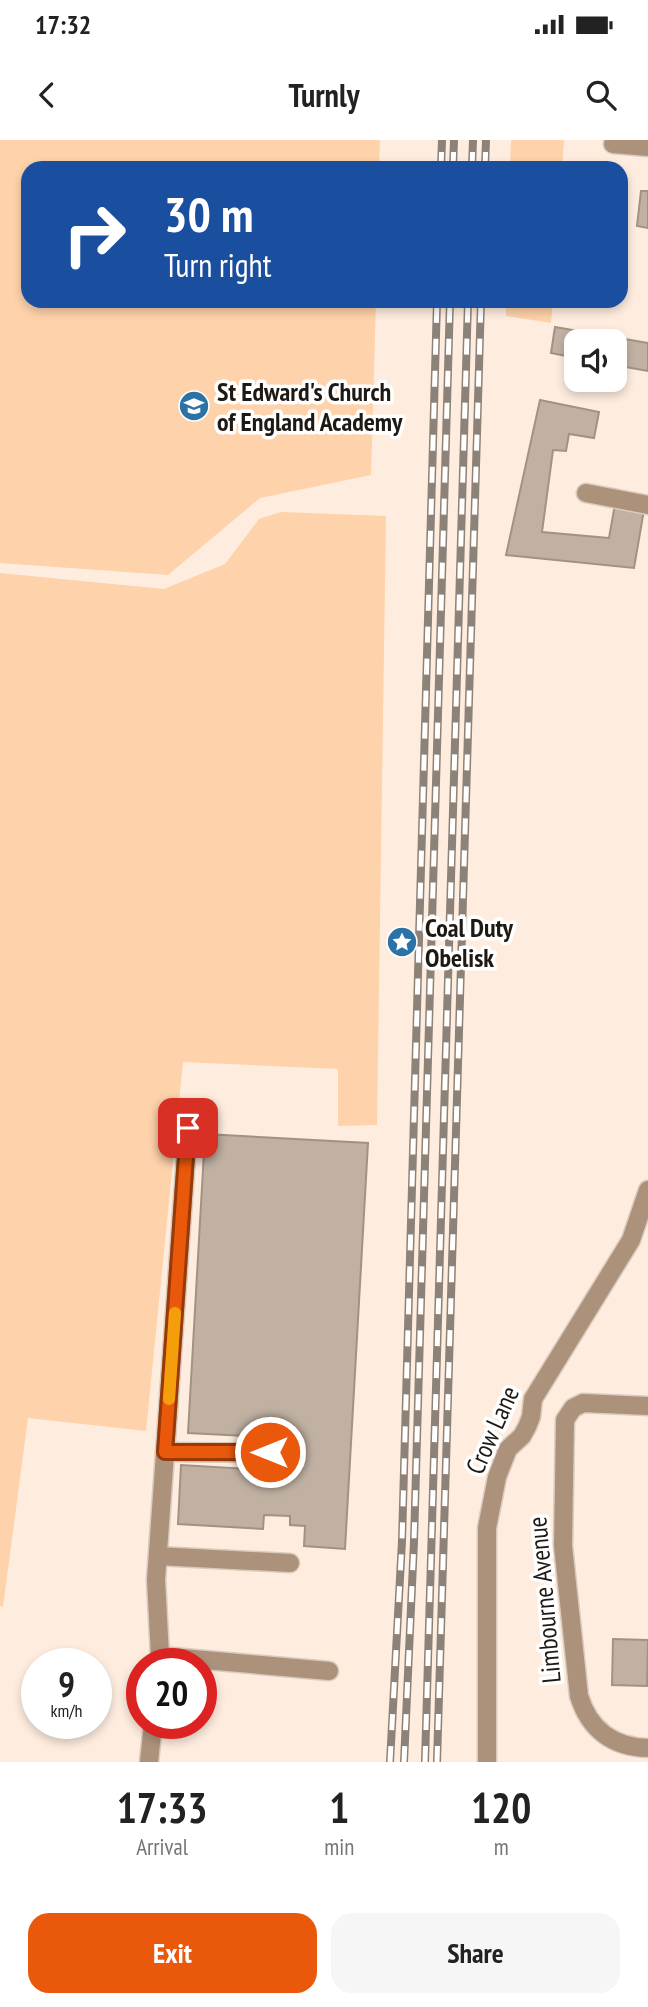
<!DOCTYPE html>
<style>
:root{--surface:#fff;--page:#f6f6f6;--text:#222;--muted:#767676;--accent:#ea580c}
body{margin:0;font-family:"PT Sans Narrow",sans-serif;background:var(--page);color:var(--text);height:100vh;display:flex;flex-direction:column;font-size:26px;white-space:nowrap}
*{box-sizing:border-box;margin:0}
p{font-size:23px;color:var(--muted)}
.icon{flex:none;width:38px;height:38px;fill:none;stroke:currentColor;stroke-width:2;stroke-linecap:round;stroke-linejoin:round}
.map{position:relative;height:1622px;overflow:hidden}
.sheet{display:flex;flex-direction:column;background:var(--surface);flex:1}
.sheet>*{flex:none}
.guide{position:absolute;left:21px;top:21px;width:607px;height:147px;border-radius:21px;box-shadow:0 4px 10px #0003;background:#1a4fa0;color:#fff;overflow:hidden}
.controls{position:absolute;left:564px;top:189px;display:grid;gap:14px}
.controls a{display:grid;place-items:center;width:63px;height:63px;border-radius:14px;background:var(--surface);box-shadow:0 4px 10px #0003;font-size:35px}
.speed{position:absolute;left:21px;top:1508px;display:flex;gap:14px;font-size:35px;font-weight:700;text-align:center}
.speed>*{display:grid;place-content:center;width:91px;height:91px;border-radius:50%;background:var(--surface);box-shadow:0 4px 10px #0003;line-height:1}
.speed small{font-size:18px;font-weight:400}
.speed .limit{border:10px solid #d22;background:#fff;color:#111}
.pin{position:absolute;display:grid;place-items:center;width:60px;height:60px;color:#fff;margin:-30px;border-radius:14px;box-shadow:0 4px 10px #0006}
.me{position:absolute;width:77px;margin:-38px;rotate:270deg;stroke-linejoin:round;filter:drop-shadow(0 0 5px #0008)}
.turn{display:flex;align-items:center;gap:24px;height:147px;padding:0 28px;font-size:32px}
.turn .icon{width:91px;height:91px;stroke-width:2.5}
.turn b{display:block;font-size:49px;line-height:60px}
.eta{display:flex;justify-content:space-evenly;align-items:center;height:119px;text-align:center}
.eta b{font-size:42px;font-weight:800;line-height:49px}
.primary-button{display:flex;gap:14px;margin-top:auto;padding:14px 28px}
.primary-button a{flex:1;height:80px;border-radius:21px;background:var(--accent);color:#fff;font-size:28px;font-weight:800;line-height:80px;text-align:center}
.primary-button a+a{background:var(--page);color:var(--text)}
.status{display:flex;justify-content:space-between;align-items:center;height:49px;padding:0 35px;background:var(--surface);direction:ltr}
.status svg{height:19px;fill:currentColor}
header{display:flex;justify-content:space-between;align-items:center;height:91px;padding:0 28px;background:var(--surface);font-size:32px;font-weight:800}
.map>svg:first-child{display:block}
.green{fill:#fed2aa}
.building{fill:#c1b1a3;stroke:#a19284;stroke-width:2}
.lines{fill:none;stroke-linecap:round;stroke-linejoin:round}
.minor-casing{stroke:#dacbbf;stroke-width:21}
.minor{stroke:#ad927b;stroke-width:18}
.rail-casing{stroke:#8d8278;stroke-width:8}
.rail{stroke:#fff;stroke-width:5;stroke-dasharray:16;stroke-linecap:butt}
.route-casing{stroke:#983908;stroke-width:18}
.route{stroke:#ea580c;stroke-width:12}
.slow{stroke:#f59e0b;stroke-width:12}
.labels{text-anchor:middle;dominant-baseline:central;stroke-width:7;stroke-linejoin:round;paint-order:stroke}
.poi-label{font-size:26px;font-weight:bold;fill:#1f1914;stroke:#fff;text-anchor:start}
.street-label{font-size:26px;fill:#1f1914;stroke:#fff}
</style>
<div class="status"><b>17:32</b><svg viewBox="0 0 49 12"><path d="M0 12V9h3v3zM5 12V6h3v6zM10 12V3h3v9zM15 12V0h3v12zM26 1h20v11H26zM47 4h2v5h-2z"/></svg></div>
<header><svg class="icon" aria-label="back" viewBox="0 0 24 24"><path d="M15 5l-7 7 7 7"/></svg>Turnly<svg class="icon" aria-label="search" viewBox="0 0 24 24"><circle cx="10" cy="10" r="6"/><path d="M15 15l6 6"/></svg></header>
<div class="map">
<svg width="648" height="1622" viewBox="0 0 648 1622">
<rect width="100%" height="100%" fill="#feeddf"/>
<g class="green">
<polygon points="0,0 380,0 379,28 28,28 28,161 376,161 371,335 260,358 168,435 0,423"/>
<polygon points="511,0 564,0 562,28 510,28"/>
<polygon points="506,161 553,161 551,183 506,176"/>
<polygon points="281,372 386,376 377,985 338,986 338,929 183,922 146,1291 28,1278 3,1467 0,1466 0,433 164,449 225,424 259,379"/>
</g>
<g class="building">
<polygon points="641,51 648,51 648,88 637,86"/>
<polygon points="555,187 648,203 648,231 614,225 614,201 576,201 576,218 551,213"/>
<polygon points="540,260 599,272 594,298 569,294 566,311 553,310 542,392 609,398 615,364 644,370 634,428 506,415"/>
<polygon points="205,994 368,1003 345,1409 304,1406 305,1386 290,1385 290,1376 264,1375 263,1389 178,1384 181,1325 248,1329 248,1323 272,1324 271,1336 282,1337 285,1298 188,1293"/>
<polygon points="613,1499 648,1500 647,1546 612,1545"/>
</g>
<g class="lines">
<g class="minor-casing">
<g id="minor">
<polyline points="613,4 648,7"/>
<polyline points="586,353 648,365"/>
<path d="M648,1266L583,1263L573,1268L565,1280L563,1406L579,1556C589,1589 612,1607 648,1608"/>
<polyline points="165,1312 270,1313"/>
<polyline points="158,1416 290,1423"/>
<polyline points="160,1516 156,1440 188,988"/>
<polyline points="159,1524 160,1516 329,1531"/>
<polyline points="149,1622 153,1584"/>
<polyline points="487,1622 487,1388 497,1337 508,1309 522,1296 527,1287 531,1277 533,1259 631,1100 648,1050"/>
</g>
</g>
<use href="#minor" class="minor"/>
<g class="rail-casing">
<g id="rail">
<polyline points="441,28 442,0"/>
<polyline points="453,28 454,0"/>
<polyline points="472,28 473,0"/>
<polyline points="485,28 486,0"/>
<polyline points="390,1622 402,1401 437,161"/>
<polyline points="404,1622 414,1401 450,161"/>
<polyline points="425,1622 468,161"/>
<polyline points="437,1622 481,161"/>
</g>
</g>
<use href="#rail" class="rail"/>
</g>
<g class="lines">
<g class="route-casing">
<polyline id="route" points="188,988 165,1312 270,1312"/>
</g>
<use href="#route" class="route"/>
<polyline class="slow" points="169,1259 175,1173"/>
</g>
<defs>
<g id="school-disc" transform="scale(1.575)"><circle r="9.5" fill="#2b73a7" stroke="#fff"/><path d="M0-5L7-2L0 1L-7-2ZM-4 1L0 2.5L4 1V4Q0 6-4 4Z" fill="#fff"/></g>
<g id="sight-disc" transform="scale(1.575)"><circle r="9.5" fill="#2b73a7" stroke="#fff"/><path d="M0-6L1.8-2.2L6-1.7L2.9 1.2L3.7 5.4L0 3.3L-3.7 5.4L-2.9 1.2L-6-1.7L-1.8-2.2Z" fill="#fff"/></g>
</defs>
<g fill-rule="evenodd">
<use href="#school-disc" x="194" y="266"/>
<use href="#sight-disc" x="402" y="802"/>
</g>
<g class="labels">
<g class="poi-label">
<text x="217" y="251">St Edward's Church<tspan x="217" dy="30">of England Academy</tspan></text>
<text x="425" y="787">Coal Duty<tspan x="425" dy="30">Obelisk</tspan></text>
</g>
<g class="street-label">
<text transform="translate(492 1290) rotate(-66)">Crow Lane</text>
<text transform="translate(544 1460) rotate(-95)">Limbourne Avenue</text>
</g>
</g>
</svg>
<div class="controls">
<a><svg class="icon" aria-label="sound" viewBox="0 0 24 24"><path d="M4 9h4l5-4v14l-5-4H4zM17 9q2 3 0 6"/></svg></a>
</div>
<div class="speed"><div>9<small>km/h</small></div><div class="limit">20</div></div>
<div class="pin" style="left:188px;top:988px;background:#d93025"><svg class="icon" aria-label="arrive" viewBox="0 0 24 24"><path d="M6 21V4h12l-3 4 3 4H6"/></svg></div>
<svg class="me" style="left:270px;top:1312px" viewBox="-20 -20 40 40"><circle r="17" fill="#ea580c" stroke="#fff" stroke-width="3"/><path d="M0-11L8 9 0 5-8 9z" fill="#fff"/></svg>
<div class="guide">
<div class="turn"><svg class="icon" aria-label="right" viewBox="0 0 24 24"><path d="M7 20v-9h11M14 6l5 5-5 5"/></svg><div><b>30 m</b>Turn right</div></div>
</div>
</div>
<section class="sheet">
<div class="eta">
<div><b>17:33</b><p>Arrival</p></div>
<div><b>1</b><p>min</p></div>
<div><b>120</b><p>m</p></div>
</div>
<div class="primary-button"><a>Exit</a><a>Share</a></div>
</section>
